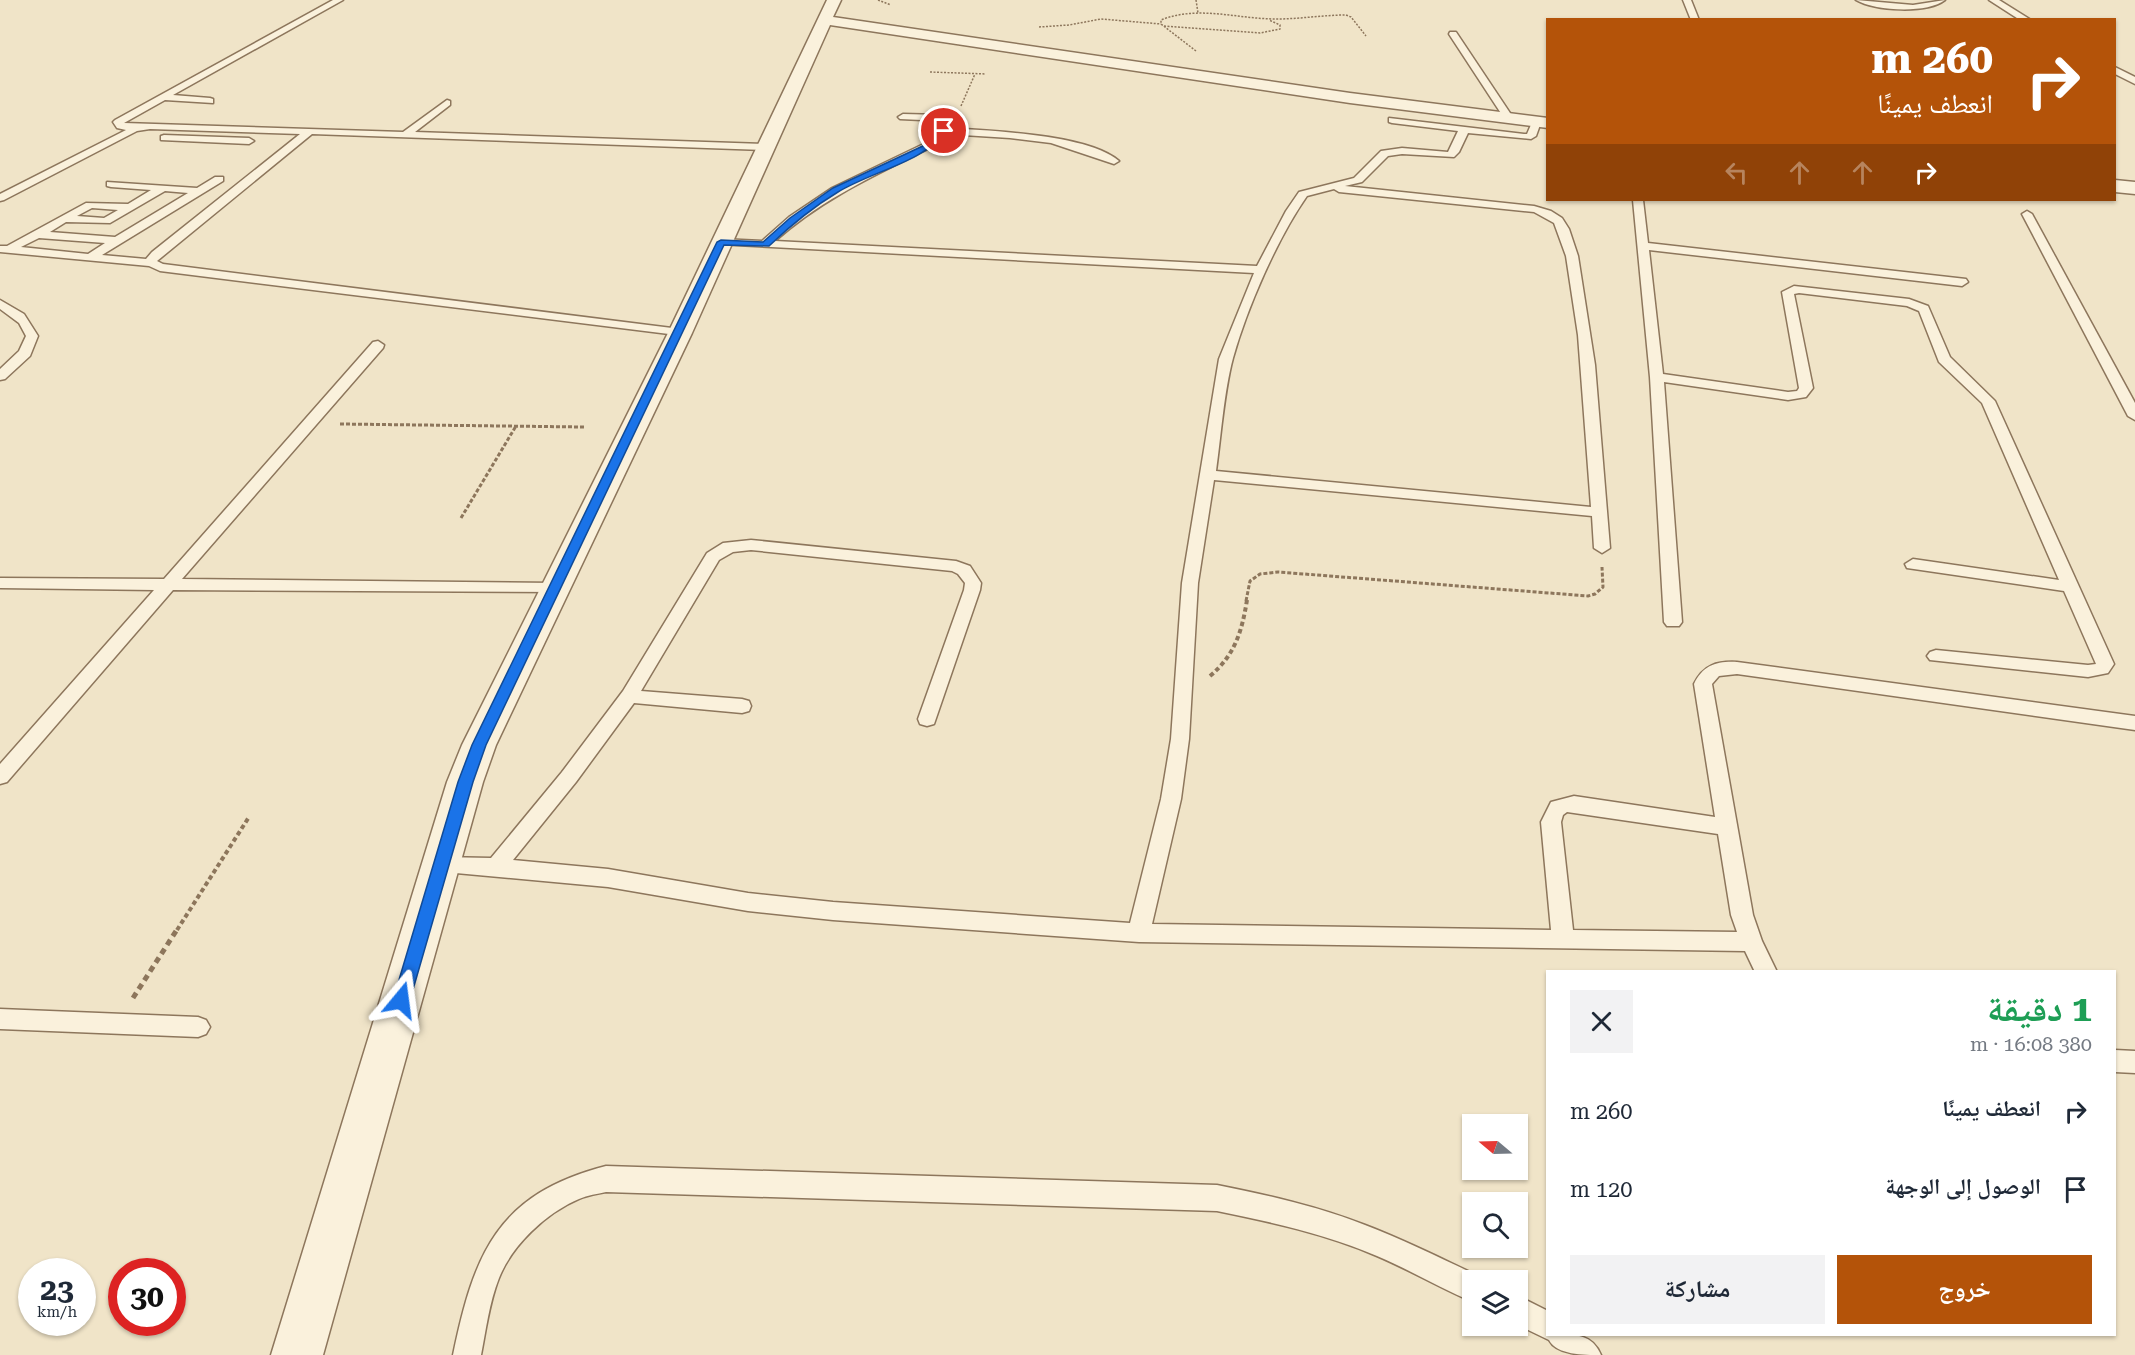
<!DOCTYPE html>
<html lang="ar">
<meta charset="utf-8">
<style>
:root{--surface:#fff;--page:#f2f2f3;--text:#1f2937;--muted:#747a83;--accent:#b45309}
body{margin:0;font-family:"Roboto Serif","Noto Naskh Arabic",serif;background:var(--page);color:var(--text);direction:rtl;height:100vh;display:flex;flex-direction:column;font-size:22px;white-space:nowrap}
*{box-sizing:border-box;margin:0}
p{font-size:20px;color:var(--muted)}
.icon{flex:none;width:33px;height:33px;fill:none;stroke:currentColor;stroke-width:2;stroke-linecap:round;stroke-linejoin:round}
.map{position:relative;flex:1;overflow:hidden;direction:ltr}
.side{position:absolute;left:1546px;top:970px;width:570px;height:366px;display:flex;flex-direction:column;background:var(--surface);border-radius:0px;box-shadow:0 2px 4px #0004;direction:rtl}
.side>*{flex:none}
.hud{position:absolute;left:1546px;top:18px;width:570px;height:183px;border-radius:0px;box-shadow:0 2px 4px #0004;direction:rtl;background:#b45309;color:#fff;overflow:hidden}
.needle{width:39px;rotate:289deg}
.tools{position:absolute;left:1462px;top:1114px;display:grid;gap:12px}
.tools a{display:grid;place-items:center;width:66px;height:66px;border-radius:0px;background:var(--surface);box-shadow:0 2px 4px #0004;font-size:30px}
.speed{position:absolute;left:18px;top:1258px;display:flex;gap:12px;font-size:30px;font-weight:700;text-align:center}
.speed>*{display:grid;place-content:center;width:78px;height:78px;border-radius:50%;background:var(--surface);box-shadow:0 2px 4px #0004;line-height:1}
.speed small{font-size:15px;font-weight:400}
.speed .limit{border:9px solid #d22;background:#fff;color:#111}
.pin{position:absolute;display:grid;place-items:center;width:51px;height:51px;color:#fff;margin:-26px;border:3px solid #fff;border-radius:50%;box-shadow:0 2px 6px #0007}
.me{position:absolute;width:66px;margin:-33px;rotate:16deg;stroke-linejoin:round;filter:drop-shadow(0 0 4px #0008)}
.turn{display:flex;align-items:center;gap:21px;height:126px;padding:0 24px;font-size:27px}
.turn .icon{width:78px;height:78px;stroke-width:2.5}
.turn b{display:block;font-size:42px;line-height:51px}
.lanes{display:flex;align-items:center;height:57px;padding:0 24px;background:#0003;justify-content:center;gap:30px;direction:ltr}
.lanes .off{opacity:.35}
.round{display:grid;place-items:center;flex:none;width:63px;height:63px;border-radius:0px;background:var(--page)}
.summary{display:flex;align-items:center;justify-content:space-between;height:102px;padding:0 24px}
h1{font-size:36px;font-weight:700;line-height:45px;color:#1e9e55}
.cta{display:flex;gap:12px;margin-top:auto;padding:12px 24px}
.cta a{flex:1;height:69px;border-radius:0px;background:var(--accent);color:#fff;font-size:24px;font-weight:700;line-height:69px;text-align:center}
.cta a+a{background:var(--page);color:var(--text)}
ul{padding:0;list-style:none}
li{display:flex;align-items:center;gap:18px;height:78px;padding:0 24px}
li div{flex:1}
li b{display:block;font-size:22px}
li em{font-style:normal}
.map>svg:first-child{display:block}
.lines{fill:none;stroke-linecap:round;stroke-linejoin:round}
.lane-casing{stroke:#8d765c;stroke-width:3}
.street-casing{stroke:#8d765c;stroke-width:3}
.path-far3{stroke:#8d765c;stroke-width:1.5;stroke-dasharray:2 1.5;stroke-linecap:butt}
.path-far2{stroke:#8d765c;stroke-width:3;stroke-dasharray:4 2;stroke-linecap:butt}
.path-far1{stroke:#8d765c;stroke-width:4;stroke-dasharray:4.5 3;stroke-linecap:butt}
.path{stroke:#8d765c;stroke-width:5;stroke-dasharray:6 4.5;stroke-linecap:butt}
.lane{fill:#faf1dc;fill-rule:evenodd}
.street{fill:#faf1dc;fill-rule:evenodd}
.route{fill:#1a73e8;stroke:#114b97;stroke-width:1.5}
</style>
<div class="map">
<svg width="2135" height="1355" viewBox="0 0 2135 1355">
<rect width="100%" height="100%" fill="#f0e4c8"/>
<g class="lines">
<g class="lane-casing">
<g id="lane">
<path d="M333,0H343L173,95L210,98L213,99V103L165,100L124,123L403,132L447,100L450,101V105L415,132L766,144L771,147L766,150L312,134L157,261L163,264L680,329L686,333L685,336L160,271L149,266L0,252V246H7L86,203L128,204L151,190L111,187L107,186V182L197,188L215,177H223V181L102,255L146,259L152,252L300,134L150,129L137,131L4,200L0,201V194L126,130L117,128L113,122L115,120ZM165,191L188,193L115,237L50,232L66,222L110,223ZM92,208L118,210L104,218L77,216ZM39,238L105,243L88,254L21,247Z"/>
<polygon points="1683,0 1691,0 1699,20 1691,20"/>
<path d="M1856,0L1913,5L1945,0C1927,14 1875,11 1856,0Z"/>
<polygon points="1989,0 1999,0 2031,20 2020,20"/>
<polygon points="1450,32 1456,32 1514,119 1512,121 1506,121 1449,34"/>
<polygon points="2115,67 2135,77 2135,84 2115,74"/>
<path d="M903,114L942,115L953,120L949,128C991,131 1088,134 1119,161L1114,164L1051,143L1010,138L947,134L938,144C880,173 824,197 775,241L1257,266L1286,211L1299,192L1354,178L1381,151L1402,148L1448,152L1458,131L1392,123L1389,122V118L1524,134H1527L1533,120L1541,122L1536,136L1531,139L1468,133L1459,152L1454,157L1402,154L1388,156L1362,182L1345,186L1534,206L1551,211L1562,218L1569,229L1578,256L1595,365L1610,548L1602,553L1594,548L1592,516L1214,480L1198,583L1189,739L1181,799L1152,924L1551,930L1541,822L1551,802L1574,796L1715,817L1694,684C1703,665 1717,661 1737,662L2135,716V730L1737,674L1719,676L1712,684L1753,915L1762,941L1777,972H1755L1745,951L1139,942L833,920L748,911L608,887L434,871L431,865L434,859L441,857L491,858L562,772L623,691L707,553L723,543L751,540L956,561L970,566L981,583L980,590L934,724L927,726L920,724L918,719L964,590L965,583L958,574L952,571L751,550L733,552L719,560L641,691L742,699L749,701L751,706L749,711L742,713L634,703L576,782L513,860L608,869L748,893L833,902L1130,923L1161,799L1171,739L1182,583L1219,359L1254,273L717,244L715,242L721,239L762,241L789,217L832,188L932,140L938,134L943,121L900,119L898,117ZM1334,189L1339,192L1534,212L1554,223L1566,256L1578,335L1591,507L1216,471C1221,436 1224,391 1233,358C1247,308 1277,239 1307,196ZM1567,812L1718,834L1731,915L1737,932L1573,930L1561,822L1563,815Z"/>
<polygon points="164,135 249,138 254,141 249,144 161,140 161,136"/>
<polygon points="1633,200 1643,200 1648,243 1966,279 1968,282 1962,286 1649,250 1663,374 1788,392 1797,391 1799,388 1782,292 1794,286 1909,299 1928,306 1950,357 1995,401 2114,664 2108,673 2088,677 1930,660 1927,656 1930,652 1936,650 2088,665 2096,664 2064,591 1907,568 1905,564 1913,559 2059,580 1982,403 1939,362 1919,311 1907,306 1799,293 1794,294 1813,388 1806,397 1788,400 1664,382 1682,622 1679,626 1667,626 1664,622 1650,377"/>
<polygon points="2027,211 2032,214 2135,403 2135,420 2128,416 2022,214"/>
<polygon points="0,300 24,314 38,336 30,356 5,379 0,380 0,369 19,351 26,336 19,323 0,309"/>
<polygon points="378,341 384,345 383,348 182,579 554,583 560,584 562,588 560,592 173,590 7,782 0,784 0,764 154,590 0,588 0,578 164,579 373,342"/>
<polygon points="0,1009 198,1017 206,1020 210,1027 206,1034 198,1037 0,1029"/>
<polygon points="2115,1050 2135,1051 2135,1073 2115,1072"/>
<path d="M606,1166L1217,1185C1267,1195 1317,1206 1365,1225C1405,1240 1444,1260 1483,1278L1484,1281H1473V1302C1440,1288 1410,1270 1377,1256C1326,1234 1271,1222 1217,1211L606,1192C597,1194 588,1195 579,1199C546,1213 512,1245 499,1278C489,1303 486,1330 481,1355H453C474,1254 497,1194 606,1166Z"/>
<path d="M1518,1296L1548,1311V1335C1571,1335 1591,1331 1601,1355C1583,1355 1557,1355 1549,1340L1518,1325Z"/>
</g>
</g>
<g class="street-casing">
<g id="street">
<polygon points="827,0 841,0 833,17 1350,93 1548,118 1548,128 1350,103 830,25 692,333 496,745 483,782 323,1355 271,1355 447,782 462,745 668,333"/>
<polygon points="2115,180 2135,182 2135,194 2115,192"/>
</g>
</g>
<g class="path-far3">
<polyline points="878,0 891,5"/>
<polyline points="1196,0 1198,13"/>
<polyline points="1164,26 1260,33 1280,29 1280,25 1269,20"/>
<polyline points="1039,27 1069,25 1101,19 1161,24"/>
<path d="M1196,51L1161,24V20C1198,5 1237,19 1276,19C1300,19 1323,15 1346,15L1351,17L1366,36"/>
<polyline points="930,72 986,74"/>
<polyline points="961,106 975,74"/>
</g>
<g class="path-far2">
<polyline points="340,424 584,427"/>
<polyline points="461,518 516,426"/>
<polyline points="1246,601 1250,581 1260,574 1278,572 1588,596 1595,594 1603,587 1602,567"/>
</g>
<g class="path-far1">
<path d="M1210,676C1235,655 1242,631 1247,600"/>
<polyline points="177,930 249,817"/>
</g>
<polyline class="path" points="133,998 178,928"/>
<use href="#lane" class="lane"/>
<use href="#street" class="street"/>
</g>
<path class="route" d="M944,129L948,131C921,163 873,171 838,192C813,207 790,226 769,246L724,245L486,745L473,782L410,1000L407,1005L401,1008L395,1005L393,1000L458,782L472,745L717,242L721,240L763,242L790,218L833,188L927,144Z"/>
</svg>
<div class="tools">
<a><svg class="needle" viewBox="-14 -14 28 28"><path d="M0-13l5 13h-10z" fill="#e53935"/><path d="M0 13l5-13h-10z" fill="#747a83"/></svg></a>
<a><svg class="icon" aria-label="search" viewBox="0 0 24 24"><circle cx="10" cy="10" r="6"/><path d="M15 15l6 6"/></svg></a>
<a><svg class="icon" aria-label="layers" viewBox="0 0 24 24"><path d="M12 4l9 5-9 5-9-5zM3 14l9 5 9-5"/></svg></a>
</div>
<div class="speed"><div>23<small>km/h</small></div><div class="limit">30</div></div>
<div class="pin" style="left:944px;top:131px;background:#d93025"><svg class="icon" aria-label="arrive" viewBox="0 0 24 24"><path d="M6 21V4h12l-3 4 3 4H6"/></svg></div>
<svg class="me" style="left:401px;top:1000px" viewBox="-20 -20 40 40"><path d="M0-17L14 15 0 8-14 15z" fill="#1a73e8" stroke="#fff" stroke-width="4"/></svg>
<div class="hud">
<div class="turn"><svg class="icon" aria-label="right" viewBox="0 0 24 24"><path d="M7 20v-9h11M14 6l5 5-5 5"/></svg><div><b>260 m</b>انعطف يمينًا</div></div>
<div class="lanes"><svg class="icon off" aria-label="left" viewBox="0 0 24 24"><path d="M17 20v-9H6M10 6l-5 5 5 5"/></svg><svg class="icon off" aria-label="ahead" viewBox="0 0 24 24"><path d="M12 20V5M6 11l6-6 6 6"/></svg><svg class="icon off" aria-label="ahead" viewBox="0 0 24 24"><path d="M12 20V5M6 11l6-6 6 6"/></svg><svg class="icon" aria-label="right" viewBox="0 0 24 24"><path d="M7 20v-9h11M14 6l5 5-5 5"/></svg></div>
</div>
<section class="side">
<div class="summary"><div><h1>1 دقيقة</h1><p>380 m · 16:08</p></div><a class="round"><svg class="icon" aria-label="close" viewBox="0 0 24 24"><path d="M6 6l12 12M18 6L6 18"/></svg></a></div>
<ul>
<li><svg class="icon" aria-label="right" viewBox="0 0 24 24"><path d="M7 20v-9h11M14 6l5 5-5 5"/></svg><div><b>انعطف يمينًا</b></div><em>260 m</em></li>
<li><svg class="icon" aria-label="arrive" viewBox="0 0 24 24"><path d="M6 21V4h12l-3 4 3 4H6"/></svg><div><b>الوصول إلى الوجهة</b></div><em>120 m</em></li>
</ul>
<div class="cta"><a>خروج</a><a>مشاركة</a></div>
</section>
</div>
